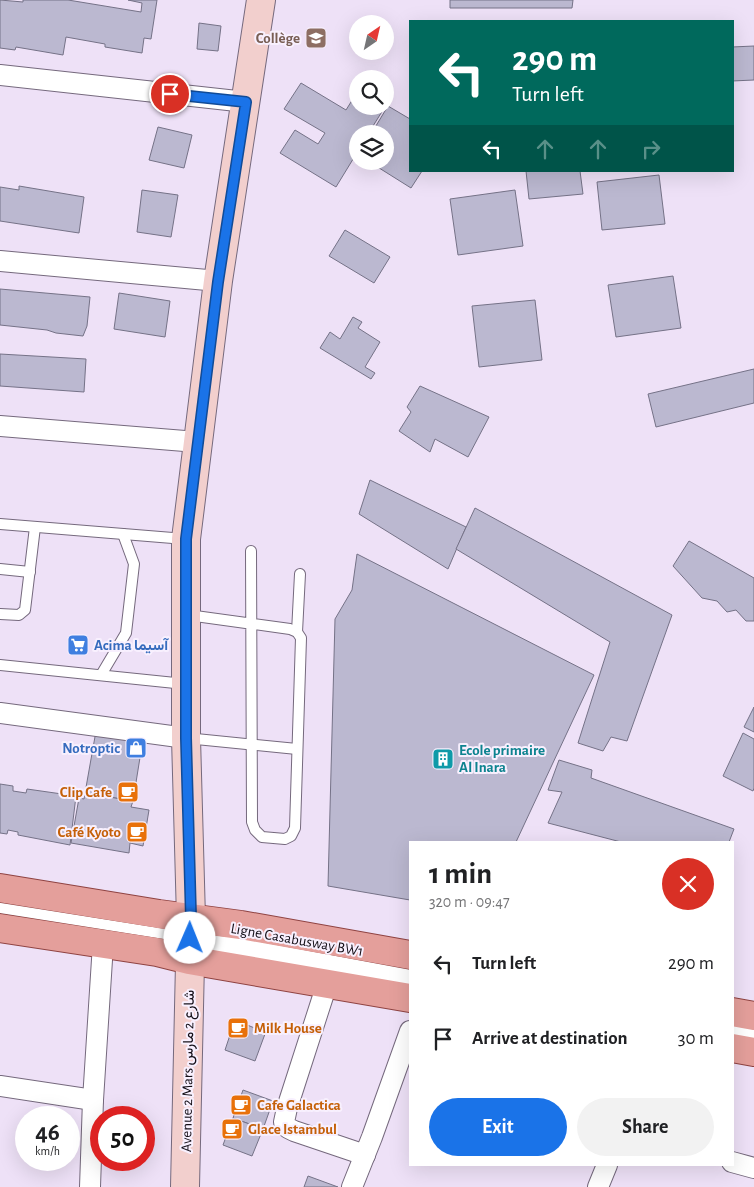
<!DOCTYPE html>
<meta charset="utf-8">
<style>
:root{--surface:#fff;--page:#f2f2f2;--text:#202124;--muted:#757577;--accent:#1a73e8}
body{margin:0;font-family:"Alegreya Sans",Vazirmatn,sans-serif;background:var(--page);color:var(--text);height:100vh;display:flex;flex-direction:column;font-size:19px;white-space:nowrap}
*{box-sizing:border-box;margin:0}
p{font-size:16px;color:var(--muted)}
.icon{flex:none;width:28px;height:28px;fill:none;stroke:currentColor;stroke-width:2;stroke-linecap:round;stroke-linejoin:round}
.map{position:relative;flex:1;overflow:hidden}
.side{position:absolute;left:409px;top:841px;width:325px;height:325px;display:flex;flex-direction:column;background:var(--surface);border-radius:0px;box-shadow:0 5px 20px #0002}
.side>*{flex:none}
.top-card{position:absolute;left:409px;top:20px;width:325px;height:152px;border-radius:0px;box-shadow:0 5px 20px #0002;background:#00695c;color:#fff;overflow:hidden}
.needle{width:32px;rotate:34deg}
.buttons{position:absolute;left:349px;top:15px;display:grid;gap:10px}
.buttons a{display:grid;place-items:center;width:45px;height:45px;border-radius:50%;background:var(--surface);box-shadow:0 5px 20px #0002;font-size:25px}
.speed{position:absolute;left:15px;top:1106px;display:flex;gap:10px;font-size:25px;font-weight:700;text-align:center}
.speed>*{display:grid;place-content:center;width:65px;height:65px;border-radius:50%;background:var(--surface);box-shadow:0 5px 20px #0002;line-height:1}
.speed small{font-size:12px;font-weight:400}
.speed .limit{border:8px solid #d22;background:#fff;color:#111}
.pin{position:absolute;display:grid;place-items:center;width:42px;height:42px;color:#fff;margin:-21px;border:2px solid #fff;border-radius:50%;box-shadow:0 1px 5px #0007}
.me{position:absolute;width:55px;margin:-28px;rotate:1deg;stroke-linejoin:round;filter:drop-shadow(0 0 4px #0008)}
.turn{display:flex;align-items:center;gap:18px;height:105px;padding:0 20px;font-size:22px}
.turn .icon{width:65px;height:65px;stroke-width:2.5}
.turn b{display:block;font-size:35px;line-height:42px}
.lanes{display:flex;align-items:center;height:48px;padding:0 20px;background:#0003;justify-content:center;gap:25px;direction:ltr}
.lanes .off{opacity:.35}
.round{display:grid;place-items:center;flex:none;width:52px;height:52px;border-radius:26px;background:var(--page)}
.summary{display:flex;align-items:center;justify-content:space-between;height:85px;padding:0 20px}
h1{font-size:30px;font-weight:700;line-height:38px}
.button{display:flex;gap:10px;margin-top:auto;padding:10px 20px}
.button a{flex:1;height:58px;border-radius:30px;background:var(--accent);color:#fff;font-size:20px;font-weight:700;line-height:58px;text-align:center}
.button a+a{background:var(--page);color:var(--text)}
ul{padding:0;list-style:none}
li{display:flex;align-items:center;gap:15px;height:75px;padding:0 20px}
li div{flex:1}
li b{display:block;font-size:19px}
li em{font-style:normal}
.map>svg:first-child{display:block}
.building{fill:#bbb8d0;stroke:#757287}
.lines{fill:none;stroke-linecap:round;stroke-linejoin:round}
.lane-casing{stroke:#75697d;stroke-width:12}
.street-casing{stroke:#75697d;stroke-width:22}
.secondary-casing{stroke:#75697d;stroke-width:30}
.primary-casing{stroke:#8f4342;stroke-width:30}
.lane{stroke:#fff;stroke-width:10}
.street{stroke:#fff;stroke-width:20}
.secondary{stroke:#f2cfcd;stroke-width:28}
.primary{stroke:#e49f9b;stroke-width:28}
.route-casing{stroke:#114b97;stroke-width:12}
.route{stroke:#1a73e8;stroke-width:9}
.labels{text-anchor:middle;dominant-baseline:central;stroke-width:4;stroke-linejoin:round;paint-order:stroke}
.education-label{font-size:15px;font-weight:bold;fill:#785e54;stroke:#f8f0fe;text-anchor:end}
.shop-label{font-size:15px;font-weight:bold;fill:#366cbe;stroke:#f8f0fe;text-anchor:start}
.culture-label{font-size:15px;font-weight:bold;fill:#0d838f;stroke:#f8f0fe;text-anchor:start}
.food-label{font-size:15px;font-weight:bold;fill:#c56008;stroke:#f8f0fe;text-anchor:start}
.street-label{font-size:15px;fill:#130e16;stroke:#f8f0fe}
</style>
<div class="map">
<svg width="754" height="1187" viewBox="0 0 754 1187">
<rect width="100%" height="100%" fill="#eee1f7"/>
<g class="building">
<polygon points="0,0 23,2 23,0 68,0 141,12 142,3 128,0 157,0 151,39 144,38 142,53 105,47 105,44 66,37 63,55 16,47 15,50 0,48"/>
<polygon points="450,0 573,0 572,8 450,8"/>
<polygon points="199,23 221,26 218,51 197,49"/>
<polygon points="754,46 754,80 732,81 732,47"/>
<polygon points="301,83 346,110 356,94 358,95 358,106 376,106 383,110 368,134 358,134 358,151 336,187 280,153 295,130 318,144 325,133 284,109"/>
<polygon points="388,106 410,119 410,171 422,171 411,188 368,161 385,161 385,134 371,134"/>
<polygon points="158,127 192,135 184,168 149,160"/>
<polygon points="526,171 580,171 583,194 529,199"/>
<polygon points="659,175 665,224 602,230 597,182"/>
<polygon points="19,186 84,197 79,233 0,221 0,187 19,190"/>
<polygon points="142,190 178,195 171,237 137,232"/>
<polygon points="515,190 523,246 458,255 450,199"/>
<polygon points="345,230 390,257 374,283 329,256"/>
<polygon points="673,276 681,328 616,337 608,285"/>
<polygon points="0,289 90,297 87,326 83,336 56,333 47,330 0,325"/>
<polygon points="119,293 170,301 165,337 114,329"/>
<polygon points="535,300 542,360 479,367 472,306"/>
<polygon points="353,317 362,322 358,328 380,342 365,367 375,373 371,379 320,348 330,332 340,339"/>
<polygon points="0,354 86,359 84,392 0,386"/>
<polygon points="754,369 754,403 656,427 648,394"/>
<polygon points="420,386 489,417 468,457 435,439 430,452 399,431 411,412 407,407"/>
<polygon points="370,480 466,527 448,569 359,514"/>
<polygon points="475,508 672,615 627,741 611,737 603,751 578,743 610,642 456,549"/>
<polygon points="689,541 754,578 754,621 746,621 736,610 727,612 717,601 702,598 673,566"/>
<polygon points="357,554 594,675 516,842 410,842 410,900 328,886 335,619 352,590"/>
<polygon points="754,707 754,732 744,727"/>
<polygon points="96,731 143,739 133,801 85,793"/>
<polygon points="743,733 754,739 754,788 753,791 723,776"/>
<polygon points="559,760 592,770 591,778 734,829 729,842 621,842 548,823 562,792 548,790"/>
<polygon points="0,784 13,786 13,791 26,793 27,789 76,796 70,845 18,835 18,832 8,830 7,834 0,833"/>
<polygon points="85,793 133,801 131,807 149,810 143,846 130,843 129,853 71,843 79,798 84,799"/>
<polygon points="235,1020 257,1029 257,1031 265,1034 255,1061 225,1050"/>
<polygon points="243,1090 273,1101 263,1129 233,1118"/>
<polygon points="233,1118 263,1129 252,1156 223,1145"/>
<polygon points="308,1176 338,1187 304,1187"/>
</g>
<g class="lines">
<g class="lane-casing">
<g id="lane">
<polyline points="0,524 185,539"/>
<polyline points="0,569 30,572"/>
<polyline points="0,614 19,615 25,610 35,527"/>
<polyline points="188,615 290,629 297,632 301,638 295,828 291,836 285,839 262,837 255,830 252,822 251,551"/>
<polyline points="297,632 300,574"/>
<polyline points="0,665 185,684"/>
<polyline points="101,675 126,633 134,564 123,534"/>
<polyline points="186,738 297,749"/>
<polyline points="0,908 190,938 239,943 410,975"/>
<polyline points="198,948 238,952 410,983"/>
<polyline points="732,1030 754,1034"/>
</g>
</g>
<g class="street-casing">
<g id="street">
<polyline points="0,75 246,102"/>
<polyline points="0,261 218,281"/>
<polyline points="0,426 197,442"/>
<polyline points="0,713 186,738"/>
<polyline points="327,984 287,1108 284,1122 288,1128 294,1131 365,1155"/>
<polyline points="0,1086 93,1100"/>
<polyline points="732,1162 754,1168"/>
<polyline points="90,1187 93,1100 103,944"/>
<polyline points="352,1187 372,1137 410,1031"/>
<polyline points="598,1187 607,1165"/>
</g>
</g>
<g class="secondary-casing">
<polyline id="secondary" points="185,1187 191,918 186,738 186,539 218,281 261,0"/>
</g>
<g class="primary-casing">
<g id="primary">
<polyline points="0,888 159,914 241,925 410,955"/>
<polyline points="0,928 157,952 189,960 410,998"/>
<polyline points="732,1012 754,1016"/>
<polyline points="732,1048 754,1052"/>
</g>
</g>
<use href="#lane" class="lane"/>
<use href="#street" class="street"/>
<use href="#secondary" class="secondary"/>
<use href="#primary" class="primary"/>
</g>
<g class="lines">
<g class="route-casing">
<polyline id="route" points="170,94 246,102 218,282 186,539 186,738 191,918 190,938"/>
</g>
<use href="#route" class="route"/>
</g>
<defs>
<g id="school-square" transform="scale(1.125)"><rect x="-9" y="-9" width="18" height="18" rx="4" fill="#8d6e63" stroke="#f8f0fe"/><path d="M0-5L7-2L0 1L-7-2ZM-4 1L0 2.5L4 1V4Q0 6-4 4Z" fill="#fff"/></g>
<g id="supermarket-square" transform="scale(1.125)"><rect x="-9" y="-9" width="18" height="18" rx="4" fill="#3f7fe0" stroke="#f8f0fe"/><path d="M-6-5.5h2.5l.6 2H6L4.5 2H-2.5L-4.4-4H-6ZM-1.5 3.2a1.3 1.3 0 1 0 .1 0ZM3 3.2a1.3 1.3 0 1 0 .1 0Z" fill="#fff"/></g>
<g id="shop-square" transform="scale(1.125)"><rect x="-9" y="-9" width="18" height="18" rx="4" fill="#3f7fe0" stroke="#f8f0fe"/><path d="M-5-2.5h2.3a2.7 3.5 0 0 1 5.4 0H5L5.5 6h-11ZM-1.5-2.5h3a1.5 2.3 0 0 0-3 0Z" fill="#fff"/></g>
<g id="building-square" transform="scale(1.125)"><rect x="-9" y="-9" width="18" height="18" rx="4" fill="#0f9aa8" stroke="#f8f0fe"/><path d="M-4-6H4V6H1V3H-1V6H-4ZM-2.5-4.3h1.7v1.8h-1.7ZM.8-4.3h1.7v1.8H.8ZM-2.5-1h1.7V.8h-1.7ZM.8-1h1.7V.8H.8Z" fill="#fff"/></g>
<g id="cafe-square" transform="scale(1.125)"><rect x="-9" y="-9" width="18" height="18" rx="4" fill="#e8710a" stroke="#f8f0fe"/><path d="M-5.5-4.5H6V0H3Q3 3.5 0 3.5H-2.5Q-5.5 3.5-5.5 0ZM3-3.2v2h1.7v-2ZM-6 4.5H4V6H-6Z" fill="#fff"/></g>
</defs>
<g fill-rule="evenodd">
<use href="#school-square" x="316" y="38"/>
<use href="#supermarket-square" x="78" y="645"/>
<use href="#shop-square" x="136" y="748"/>
<use href="#building-square" x="443" y="759"/>
<use href="#cafe-square" x="128" y="792"/>
<use href="#cafe-square" x="137" y="832"/>
<use href="#cafe-square" x="238" y="1028"/>
<use href="#cafe-square" x="241" y="1105"/>
<use href="#cafe-square" x="232" y="1129"/>
</g>
<g class="labels">
<g class="education-label">
<text x="300" y="38">Collège</text>
</g>
<g class="shop-label">
<text x="94" y="645">Acima آسيما</text>
<text x="120" y="748" text-anchor="end">Notroptic</text>
</g>
<g class="culture-label">
<text x="459" y="750">Ecole primaire<tspan x="459" dy="17">Al Inara</tspan></text>
</g>
<g class="food-label">
<text x="112" y="792" text-anchor="end">Clip Cafe</text>
<text x="121" y="832" text-anchor="end">Café Kyoto</text>
<text x="254" y="1028">Milk House</text>
<text x="257" y="1105">Cafe Galactica</text>
<text x="248" y="1129">Glace Istambul</text>
</g>
<g class="street-label">
<text transform="translate(297 940) rotate(10)">Ligne Casabusway BW1</text>
<text transform="translate(188 1071) rotate(-89)">Avenue 2 Mars شارع 2 مارس</text>
</g>
</g>
</svg>
<div class="buttons">
<a><svg class="needle" viewBox="-14 -14 28 28"><path d="M0-13l5 13h-10z" fill="#e53935"/><path d="M0 13l5-13h-10z" fill="#757577"/></svg></a>
<a><svg class="icon" aria-label="search" viewBox="0 0 24 24"><circle cx="10" cy="10" r="6"/><path d="M15 15l6 6"/></svg></a>
<a><svg class="icon" aria-label="layers" viewBox="0 0 24 24"><path d="M12 4l9 5-9 5-9-5zM3 14l9 5 9-5"/></svg></a>
</div>
<div class="speed"><div>46<small>km/h</small></div><div class="limit">50</div></div>
<div class="pin" style="left:170px;top:94px;background:#d93025"><svg class="icon" aria-label="arrive" viewBox="0 0 24 24"><path d="M6 21V4h12l-3 4 3 4H6"/></svg></div>
<svg class="me" style="left:190px;top:938px" viewBox="-20 -20 40 40"><circle r="19" fill="#fff"/><path d="M0-13L10 11 0 6-10 11z" fill="#1a73e8"/></svg>
<div class="top-card">
<div class="turn"><svg class="icon" aria-label="left" viewBox="0 0 24 24"><path d="M17 20v-9H6M10 6l-5 5 5 5"/></svg><div><b>290 m</b>Turn left</div></div>
<div class="lanes"><svg class="icon" aria-label="left" viewBox="0 0 24 24"><path d="M17 20v-9H6M10 6l-5 5 5 5"/></svg><svg class="icon off" aria-label="ahead" viewBox="0 0 24 24"><path d="M12 20V5M6 11l6-6 6 6"/></svg><svg class="icon off" aria-label="ahead" viewBox="0 0 24 24"><path d="M12 20V5M6 11l6-6 6 6"/></svg><svg class="icon off" aria-label="right" viewBox="0 0 24 24"><path d="M7 20v-9h11M14 6l5 5-5 5"/></svg></div>
</div>
<section class="side">
<div class="summary"><div><h1>1 min</h1><p>320 m · 09:47</p></div><a class="round" style="background:#d93025;color:#fff"><svg class="icon" aria-label="close" viewBox="0 0 24 24"><path d="M6 6l12 12M18 6L6 18"/></svg></a></div>
<ul>
<li><svg class="icon" aria-label="left" viewBox="0 0 24 24"><path d="M17 20v-9H6M10 6l-5 5 5 5"/></svg><div><b>Turn left</b></div><em>290 m</em></li>
<li><svg class="icon" aria-label="arrive" viewBox="0 0 24 24"><path d="M6 21V4h12l-3 4 3 4H6"/></svg><div><b>Arrive at destination</b></div><em>30 m</em></li>
</ul>
<div class="button"><a>Exit</a><a>Share</a></div>
</section>
</div>
